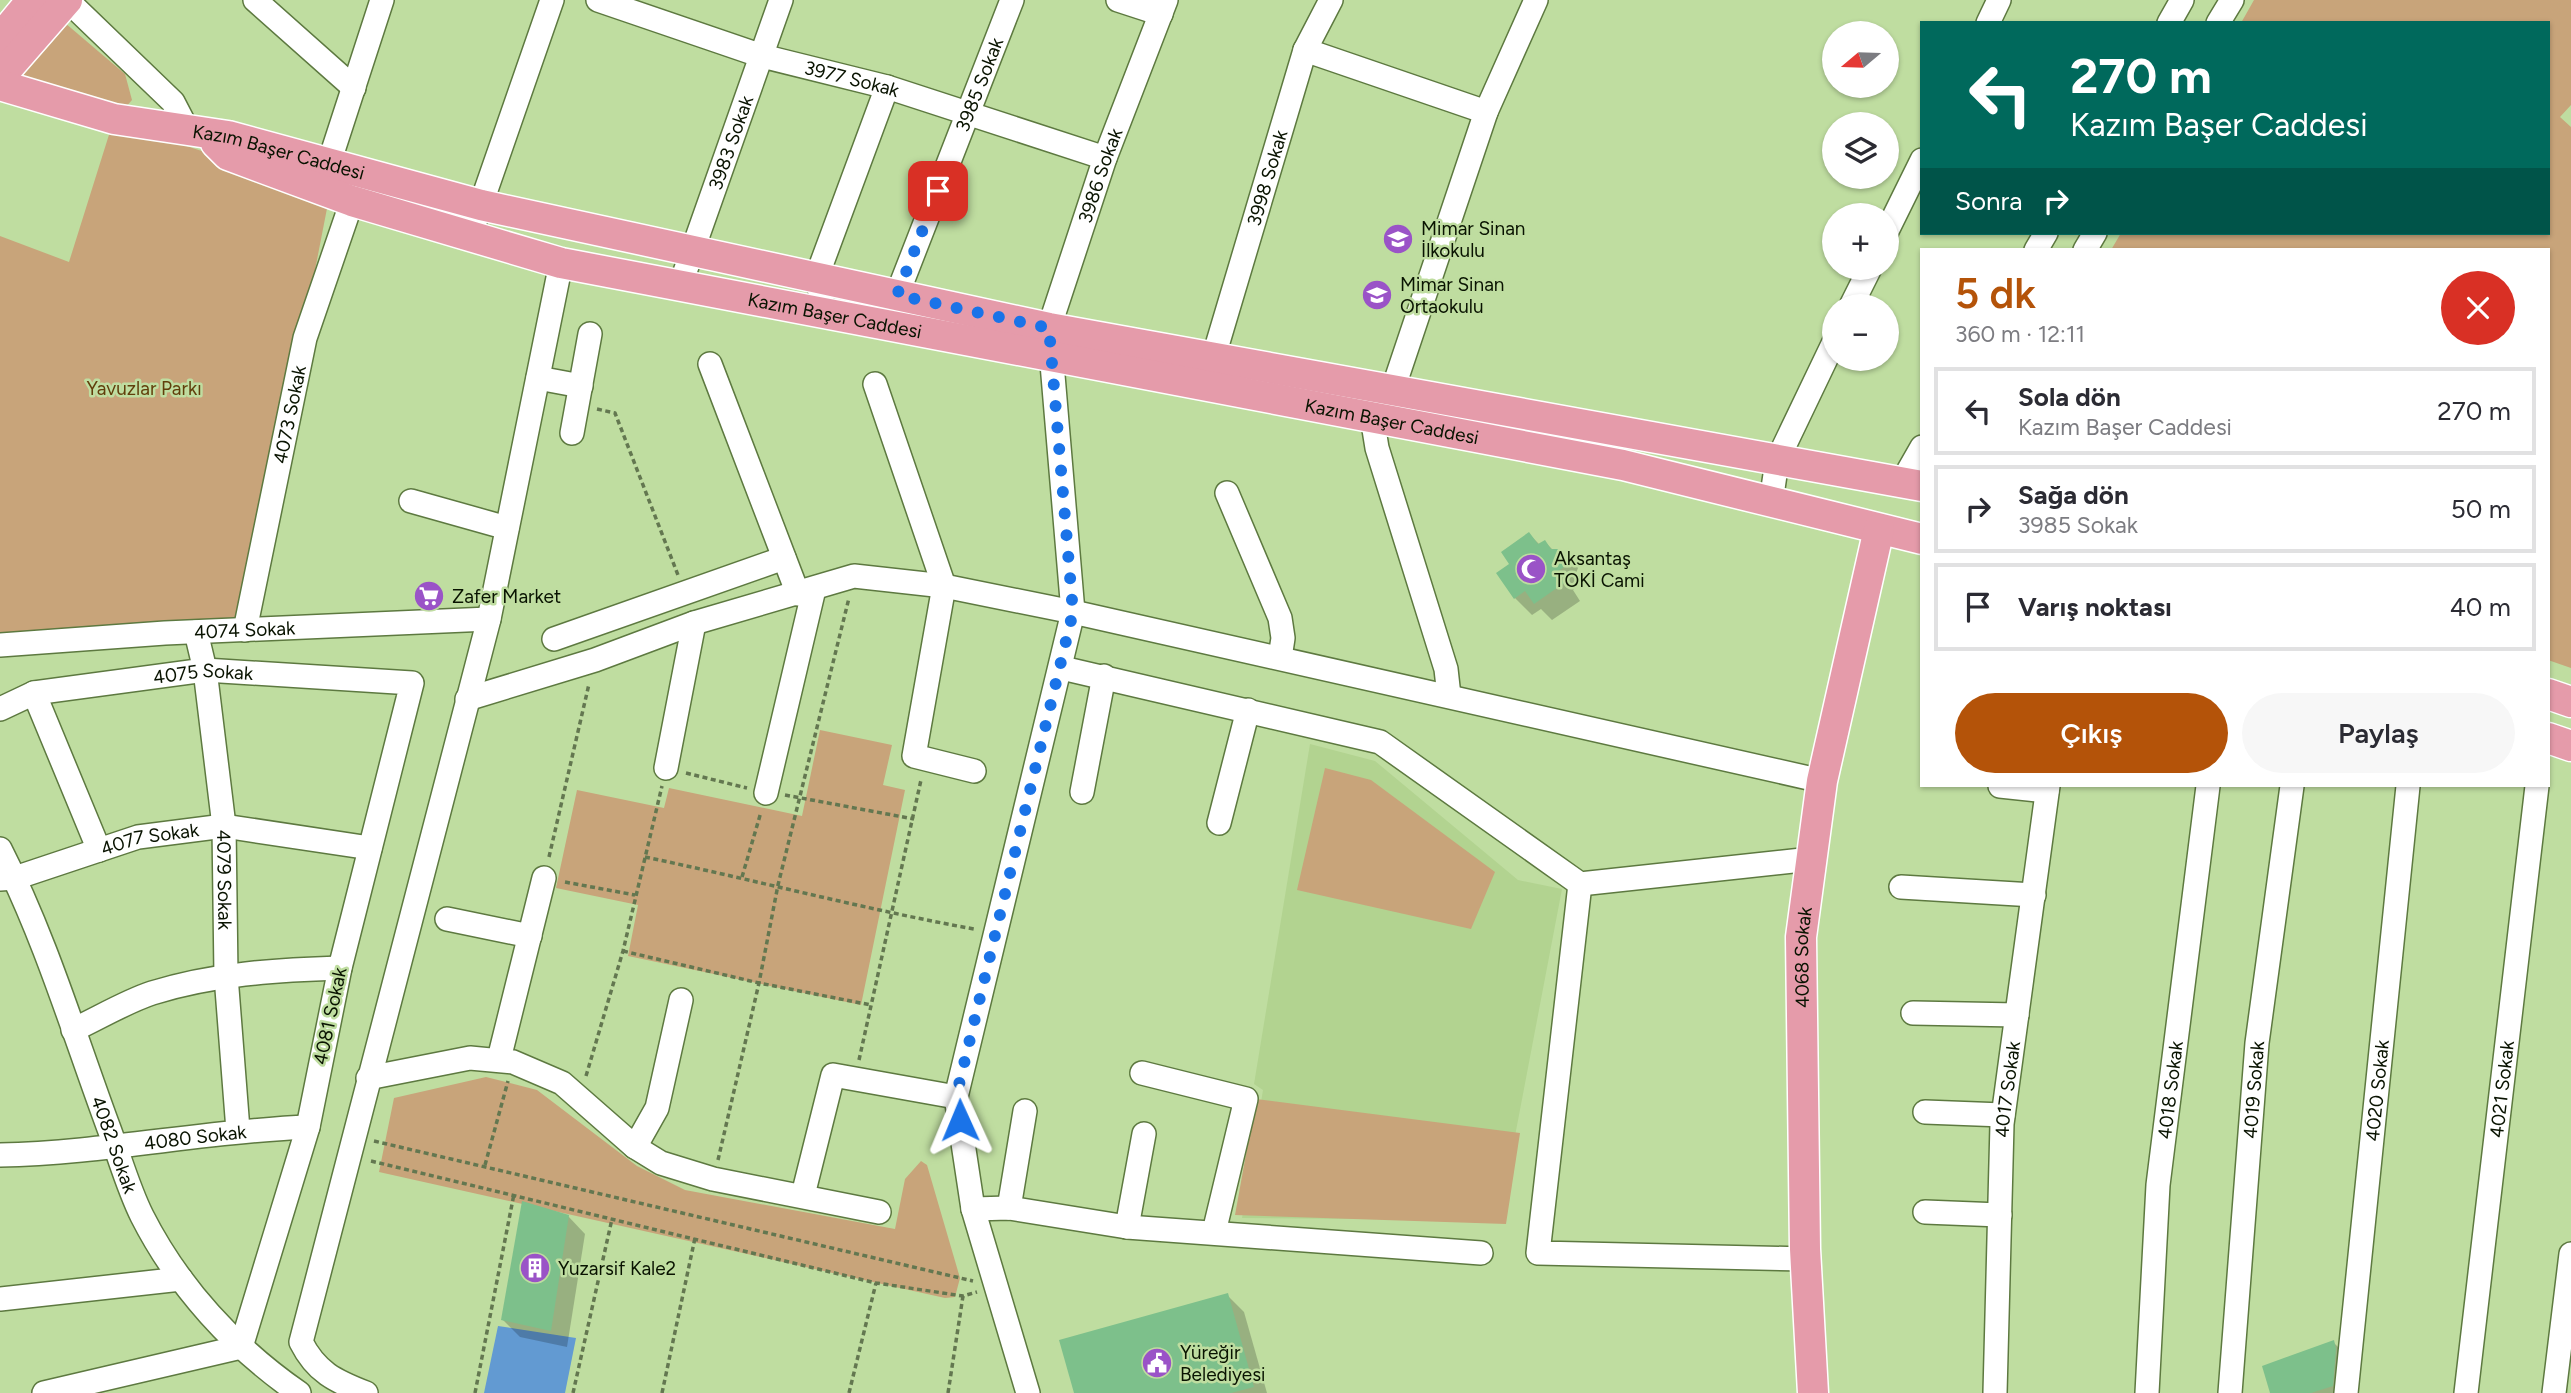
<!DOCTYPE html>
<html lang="tr">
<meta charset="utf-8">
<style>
:root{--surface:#fff;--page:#f7f7f7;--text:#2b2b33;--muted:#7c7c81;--line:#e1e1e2;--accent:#b45309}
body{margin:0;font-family:Figtree,sans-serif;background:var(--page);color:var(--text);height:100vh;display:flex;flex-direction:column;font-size:26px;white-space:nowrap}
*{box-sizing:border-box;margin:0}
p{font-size:23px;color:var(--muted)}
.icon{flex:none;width:38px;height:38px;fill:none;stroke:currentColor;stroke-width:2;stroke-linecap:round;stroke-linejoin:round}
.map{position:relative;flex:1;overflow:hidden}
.panel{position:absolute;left:1920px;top:248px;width:630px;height:539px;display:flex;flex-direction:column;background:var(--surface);border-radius:0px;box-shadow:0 2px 5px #0004}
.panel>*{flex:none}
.hud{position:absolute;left:1920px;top:21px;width:630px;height:214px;border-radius:0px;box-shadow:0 2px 5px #0004;background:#00695c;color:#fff;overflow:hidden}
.needle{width:46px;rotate:251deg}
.controls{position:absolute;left:1822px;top:21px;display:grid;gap:14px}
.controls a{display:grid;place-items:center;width:77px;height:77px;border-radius:50%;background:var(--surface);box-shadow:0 2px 5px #0004;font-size:35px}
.pin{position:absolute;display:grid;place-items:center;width:60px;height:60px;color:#fff;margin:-30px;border-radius:14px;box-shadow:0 4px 10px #0006}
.me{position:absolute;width:77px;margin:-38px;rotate:359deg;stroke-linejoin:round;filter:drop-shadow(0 0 5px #0008)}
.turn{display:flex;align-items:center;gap:24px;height:147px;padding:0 35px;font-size:32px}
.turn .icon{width:91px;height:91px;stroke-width:2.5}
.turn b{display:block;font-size:49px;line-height:60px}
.then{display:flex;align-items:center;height:66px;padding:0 35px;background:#0003;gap:14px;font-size:26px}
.round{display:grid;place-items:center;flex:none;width:74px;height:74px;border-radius:37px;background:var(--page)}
.summary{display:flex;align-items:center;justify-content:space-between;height:119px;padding:0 35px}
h1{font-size:42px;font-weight:600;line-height:52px;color:var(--accent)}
.cta{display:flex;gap:14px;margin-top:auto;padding:14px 35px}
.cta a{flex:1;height:80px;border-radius:42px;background:var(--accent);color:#fff;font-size:28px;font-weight:600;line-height:80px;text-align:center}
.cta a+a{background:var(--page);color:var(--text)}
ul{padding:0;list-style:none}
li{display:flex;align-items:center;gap:21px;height:88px;margin:0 14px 10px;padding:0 21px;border:4px solid var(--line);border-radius:0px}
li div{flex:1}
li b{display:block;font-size:26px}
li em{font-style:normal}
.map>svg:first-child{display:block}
.built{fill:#b2d390}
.green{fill:#c8a47a}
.water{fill:#629ad2}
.shadow{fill:#0003}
.building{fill:#7dc08b}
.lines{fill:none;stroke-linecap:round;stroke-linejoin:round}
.minor-casing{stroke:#5d7940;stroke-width:26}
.major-casing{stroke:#fff;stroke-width:33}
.path{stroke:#637750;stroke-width:3.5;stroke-dasharray:5 3.5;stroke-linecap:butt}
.minor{stroke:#fff;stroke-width:23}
.major{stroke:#e59baa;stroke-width:30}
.route{stroke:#1a73e8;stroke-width:12;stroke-dasharray:0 21.6}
.labels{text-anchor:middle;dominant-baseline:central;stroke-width:5;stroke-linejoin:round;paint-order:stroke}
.street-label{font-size:19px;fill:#091301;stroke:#bfdda0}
.poi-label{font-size:19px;fill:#091301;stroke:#bfdda0;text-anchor:start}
.park-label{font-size:19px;fill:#613e0b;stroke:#bfdda0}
</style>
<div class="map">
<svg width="2571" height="1393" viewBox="0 0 2571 1393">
<rect width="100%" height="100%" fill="#bfdda0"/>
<polygon class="built" points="1310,744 1375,761 1518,880 1562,889 1499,1220 1242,1218 1263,1090 1254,1084"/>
<g class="green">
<polygon points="2254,0 2571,0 2571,105 2560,117 2571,127 2571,668 2548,660 2548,250 2111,250 2121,233 2548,233 2548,23 2241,23"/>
<polygon points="58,17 125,74 132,100 125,108 8,77"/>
<polygon points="113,122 330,193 245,630 0,646 0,236 69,262"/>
<polygon points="820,730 892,745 883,785 905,790 861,1005 628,956 638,905 556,888 577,790 664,808 669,788 802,816"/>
<polygon points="1325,768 1371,780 1495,872 1471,929 1297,890"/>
<polygon points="486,1077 537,1090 637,1166 685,1190 895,1229 905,1179 921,1161 927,1165 960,1278 955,1297 945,1298 379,1172 394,1098"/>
<polygon points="1256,1099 1520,1133 1506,1224 1235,1215"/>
</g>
<polygon class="water" points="498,1326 576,1338 565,1393 484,1393"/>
<g class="shadow">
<polygon points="1529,534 1540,545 1545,542 1554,551 1561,551 1578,568 1575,576 1580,584 1573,590 1580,601 1552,620 1541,609 1532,615 1515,598 1512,564"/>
<polygon points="568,1216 585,1234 567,1347 520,1337 503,1320"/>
<polygon points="1227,1295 1244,1312 1267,1393 1076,1393"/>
<polygon points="2333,1342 2350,1359 2350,1393 2272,1393"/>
</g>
<g class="building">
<polygon points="1529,532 1538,544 1545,540 1551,549 1561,549 1558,558 1564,567 1557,572 1564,583 1534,604 1525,591 1514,599 1496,573 1509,564 1501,552"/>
<polygon points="522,1201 569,1215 551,1331 501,1320"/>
<polygon points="1228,1293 1254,1387 1231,1393 1074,1393 1059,1340"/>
<polygon points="2334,1340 2336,1349 2333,1386 2311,1393 2270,1393 2262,1366"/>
</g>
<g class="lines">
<g class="minor-casing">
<g id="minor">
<polyline points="67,0 173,102 187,129"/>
<polyline points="255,0 354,88"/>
<path id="s1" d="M598,0L762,56L887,87L1105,158"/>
<polyline points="1118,0 1161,14"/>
<polyline points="1988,23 1999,0"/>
<polyline points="2169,23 2182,0"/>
<polyline points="2218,23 2232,0"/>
<polyline points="1305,50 1486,112"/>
<polyline points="329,163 382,0"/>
<polyline points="1886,233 1922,160"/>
<polyline points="470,236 552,0"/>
<polyline points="2036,250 2046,233"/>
<polyline points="2085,250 2095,233"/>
<path id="s2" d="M680,286L781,0"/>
<polyline points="1851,306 1870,268"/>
<path id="s3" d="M899,311L897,295L1012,0"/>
<polyline points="824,313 817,276 887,87"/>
<path id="s4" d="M1213,359L1305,50L1331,0"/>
<polyline points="710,364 798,594"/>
<polyline points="538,378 581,386"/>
<polyline points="875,384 944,586 914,756 974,771"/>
<polyline points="1392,392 1486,112 1536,0"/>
<polyline points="1372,417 1377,448 1446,669 1449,696"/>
<polyline points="572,433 590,334"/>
<polyline points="1902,482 1922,447"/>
<polyline points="1227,493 1280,618 1283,638 1280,658"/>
<polyline points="411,501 507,528"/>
<polyline points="1771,502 1777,461 1834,342"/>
<path id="s5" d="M245,630L305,338L352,201"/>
<path id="s6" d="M196,632L205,670L224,826L226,976L238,1130"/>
<polyline points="554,639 784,558"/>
<path id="s7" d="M0,645L165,633L489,619"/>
<polyline points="1062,668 1380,742 1580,884 1811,859"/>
<polyline points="34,693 99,850"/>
<polyline points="467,699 595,660 694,623 854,576 944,586 1073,612 1822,781"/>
<path id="s8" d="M0,709L34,693L205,670L412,683L340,968L308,1127L241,1347L44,1393"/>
<polyline points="666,768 694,623"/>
<polyline points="2000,786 2047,791"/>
<polyline points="1082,792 1104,676"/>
<polyline points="766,793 814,589"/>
<polyline points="1219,823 1248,710"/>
<path id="s9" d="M0,849C45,937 74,1034 108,1126C119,1155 128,1188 142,1216C178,1287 234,1348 299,1393"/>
<path id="s10" d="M0,879L15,878L138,837L224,826L370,848"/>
<polyline points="1580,884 1538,1253 1806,1259"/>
<polyline points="1901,887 2034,895"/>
<polyline points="447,919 530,936"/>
<polyline points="1913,1013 2017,1015"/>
<path d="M73,1030C99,1018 125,1002 152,993C213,974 275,970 340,968"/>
<polyline points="499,1059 544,878"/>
<polyline points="1142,1073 1246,1099 1214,1232"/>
<polyline points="368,1078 470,1058 513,1062 562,1083 635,1147 661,1163 713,1179 879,1212"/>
<polyline points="1925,1112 2003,1115"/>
<polyline points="635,1147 657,1108 681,1000"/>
<path id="s11" d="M0,1155C103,1153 205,1131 308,1127"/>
<polyline points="803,1195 833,1075 956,1097"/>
<polyline points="1009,1208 1025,1111"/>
<polyline points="973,1209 1009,1208 1127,1227 1481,1253"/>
<polyline points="1925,1212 2000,1215"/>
<polyline points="1127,1227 1144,1134"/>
<polyline points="0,1299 181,1279"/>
<path d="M366,1393C335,1381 316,1372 301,1342L489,619L561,263"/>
<path id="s12" d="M1028,1393L973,1209L956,1097L1073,612L1049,328L1105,158L1166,0"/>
<path id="s13" d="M1995,1393L2002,1124L2048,786"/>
<path id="s14" d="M2147,1393L2158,1185L2208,786"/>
<path id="s15" d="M2230,1393L2257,1043L2292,786"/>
<path id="s16" d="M2346,1393L2408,786"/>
<path id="s17" d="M2466,1393L2537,786"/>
<polyline points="2554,1393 2571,1254"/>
</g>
</g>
<g class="major-casing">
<g id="major">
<polyline points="0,39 32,0"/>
<polyline points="0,77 67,0"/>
<path id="s18" d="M0,85L114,119L228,136L481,205L1049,328L1922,486"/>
<path id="s19" d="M216,143L228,155L352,201L561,263L1623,465L1922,539"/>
<polyline points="2548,694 2571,702"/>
<polyline points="2548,738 2571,746"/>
<path id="s20" d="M1813,1393L1805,1249L1801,937L1822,781L1879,529"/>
</g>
</g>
<g class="path">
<polyline points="597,409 615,413 678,575"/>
<polyline points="686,773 747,788"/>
<polyline points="785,795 914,819"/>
<polyline points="549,857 589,684"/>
<path d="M645,857C755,880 863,909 974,929"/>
<polyline points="742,877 761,812"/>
<polyline points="565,882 635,895"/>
<polyline points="623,951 759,983 871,1005"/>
<polyline points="859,1060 921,780"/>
<polyline points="586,1076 623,951 662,786"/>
<polyline points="374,1141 973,1281"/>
<polyline points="718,1160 759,983 778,885 849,598"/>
<polyline points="371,1161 876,1283 963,1296 977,1292"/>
<polyline points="485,1165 508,1081"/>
<polyline points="475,1393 514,1194"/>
<polyline points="573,1393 612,1219"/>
<polyline points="662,1393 695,1238"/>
<polyline points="849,1393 876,1283"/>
<polyline points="948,1393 963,1296"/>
</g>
<use href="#minor" class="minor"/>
<use href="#major" class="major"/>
</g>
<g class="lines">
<polyline class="route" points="938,191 897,295 1049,328 1073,612 956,1097 960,1120"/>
</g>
<defs>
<g id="school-disc" transform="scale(1.575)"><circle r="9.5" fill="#9a53c7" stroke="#bfdda0"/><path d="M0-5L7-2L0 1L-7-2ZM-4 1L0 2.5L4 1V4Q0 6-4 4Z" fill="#fff"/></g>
<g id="mosque-disc" transform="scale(1.575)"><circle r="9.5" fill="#9a53c7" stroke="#bfdda0"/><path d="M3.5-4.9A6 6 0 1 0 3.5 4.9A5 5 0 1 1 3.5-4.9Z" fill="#fff"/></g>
<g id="supermarket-disc" transform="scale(1.575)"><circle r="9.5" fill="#9a53c7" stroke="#bfdda0"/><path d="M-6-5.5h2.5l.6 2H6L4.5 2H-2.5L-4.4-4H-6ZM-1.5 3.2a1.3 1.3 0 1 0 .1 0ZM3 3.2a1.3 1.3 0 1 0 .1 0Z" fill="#fff"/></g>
<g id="building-disc" transform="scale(1.575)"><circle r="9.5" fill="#9a53c7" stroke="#bfdda0"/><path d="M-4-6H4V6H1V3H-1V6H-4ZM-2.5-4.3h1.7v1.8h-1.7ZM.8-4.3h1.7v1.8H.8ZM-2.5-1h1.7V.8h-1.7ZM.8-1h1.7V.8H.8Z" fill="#fff"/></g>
<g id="civic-disc" transform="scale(1.575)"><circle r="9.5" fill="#9a53c7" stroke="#bfdda0"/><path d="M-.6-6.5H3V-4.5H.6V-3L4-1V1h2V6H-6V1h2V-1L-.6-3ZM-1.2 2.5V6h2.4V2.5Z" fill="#fff"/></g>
</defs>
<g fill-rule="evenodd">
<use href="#school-disc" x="1398" y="239"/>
<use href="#school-disc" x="1377" y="295"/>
<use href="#mosque-disc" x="1531" y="569"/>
<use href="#supermarket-disc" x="429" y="596"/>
<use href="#building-disc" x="535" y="1268"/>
<use href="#civic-disc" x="1157" y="1363"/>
</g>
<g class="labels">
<g class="street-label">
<text stroke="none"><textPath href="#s1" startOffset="266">3977 Sokak</textPath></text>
<text stroke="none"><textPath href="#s3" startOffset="242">3985 Sokak</textPath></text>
<text stroke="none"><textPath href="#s2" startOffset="152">3983 Sokak</textPath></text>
<text stroke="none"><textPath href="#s18" startOffset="287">Kazım Başer Caddesi</textPath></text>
<text stroke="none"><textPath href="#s12" startOffset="1250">3986 Sokak</textPath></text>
<text stroke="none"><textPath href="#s4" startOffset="189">3998 Sokak</textPath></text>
<text stroke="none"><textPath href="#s19" startOffset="646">Kazım Başer Caddesi</textPath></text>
<text stroke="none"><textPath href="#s5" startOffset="220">4073 Sokak</textPath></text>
<text stroke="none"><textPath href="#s19" startOffset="1213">Kazım Başer Caddesi</textPath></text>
<text stroke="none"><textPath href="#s7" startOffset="245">4074 Sokak</textPath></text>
<text stroke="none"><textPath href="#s8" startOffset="208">4075 Sokak</textPath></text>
<text stroke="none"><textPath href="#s10" startOffset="156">4077 Sokak</textPath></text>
<text stroke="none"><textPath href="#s6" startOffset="250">4079 Sokak</textPath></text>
<text stroke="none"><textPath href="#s20" startOffset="436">4068 Sokak</textPath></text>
<text transform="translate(330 1016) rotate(-78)">4081 Sokak</text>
<text stroke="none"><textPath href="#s13" startOffset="304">4017 Sokak</textPath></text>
<text stroke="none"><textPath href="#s14" startOffset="304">4018 Sokak</textPath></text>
<text stroke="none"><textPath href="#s15" startOffset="304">4019 Sokak</textPath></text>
<text stroke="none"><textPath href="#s16" startOffset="304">4020 Sokak</textPath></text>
<text stroke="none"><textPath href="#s17" startOffset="306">4021 Sokak</textPath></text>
<text stroke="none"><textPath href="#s11" startOffset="196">4080 Sokak</textPath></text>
<text stroke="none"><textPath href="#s9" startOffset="317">4082 Sokak</textPath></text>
</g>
<g class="poi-label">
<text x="1421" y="228">Mimar Sinan<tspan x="1421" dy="22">İlkokulu</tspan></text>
<text x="1400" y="284">Mimar Sinan<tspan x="1400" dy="22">Ortaokulu</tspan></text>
<text x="1554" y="558">Aksantaş<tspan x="1554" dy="22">TOKİ Cami</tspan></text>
<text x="452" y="596">Zafer Market</text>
<text x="558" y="1268">Yuzarsif Kale2</text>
<text x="1180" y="1352">Yüreğir<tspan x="1180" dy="22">Belediyesi</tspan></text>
</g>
<g class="park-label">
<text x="144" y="388">Yavuzlar Parkı</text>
</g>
</g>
</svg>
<div class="controls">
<a><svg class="needle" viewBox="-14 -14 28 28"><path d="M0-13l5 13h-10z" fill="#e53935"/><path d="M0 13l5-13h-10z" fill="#7c7c81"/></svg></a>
<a><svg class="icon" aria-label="layers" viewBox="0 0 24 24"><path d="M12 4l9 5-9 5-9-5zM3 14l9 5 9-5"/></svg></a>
<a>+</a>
<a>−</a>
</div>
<div class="pin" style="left:938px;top:191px;background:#d93025"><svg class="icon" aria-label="arrive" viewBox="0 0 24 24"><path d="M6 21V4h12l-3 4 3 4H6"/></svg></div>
<svg class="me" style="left:960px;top:1120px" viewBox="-20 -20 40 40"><path d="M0-17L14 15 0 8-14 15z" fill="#1a73e8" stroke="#fff" stroke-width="4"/></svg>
<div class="hud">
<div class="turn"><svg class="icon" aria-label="left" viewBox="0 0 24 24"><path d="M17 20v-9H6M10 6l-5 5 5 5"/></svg><div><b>270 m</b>Kazım Başer Caddesi</div></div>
<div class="then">Sonra<svg class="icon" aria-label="right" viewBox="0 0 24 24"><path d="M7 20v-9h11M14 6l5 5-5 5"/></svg></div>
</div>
<section class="panel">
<div class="summary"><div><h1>5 dk</h1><p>360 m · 12:11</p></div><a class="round" style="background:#d93025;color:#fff"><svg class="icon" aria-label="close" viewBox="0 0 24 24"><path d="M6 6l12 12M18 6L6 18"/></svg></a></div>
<ul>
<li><svg class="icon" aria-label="left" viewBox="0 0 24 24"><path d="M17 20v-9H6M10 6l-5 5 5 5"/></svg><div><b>Sola dön</b><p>Kazım Başer Caddesi</p></div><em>270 m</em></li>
<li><svg class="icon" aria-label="right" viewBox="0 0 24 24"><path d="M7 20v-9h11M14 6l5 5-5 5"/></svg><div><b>Sağa dön</b><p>3985 Sokak</p></div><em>50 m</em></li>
<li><svg class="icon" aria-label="arrive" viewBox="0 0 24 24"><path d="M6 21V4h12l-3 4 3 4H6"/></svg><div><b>Varış noktası</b></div><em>40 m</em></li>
</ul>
<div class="cta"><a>Çıkış</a><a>Paylaş</a></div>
</section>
</div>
